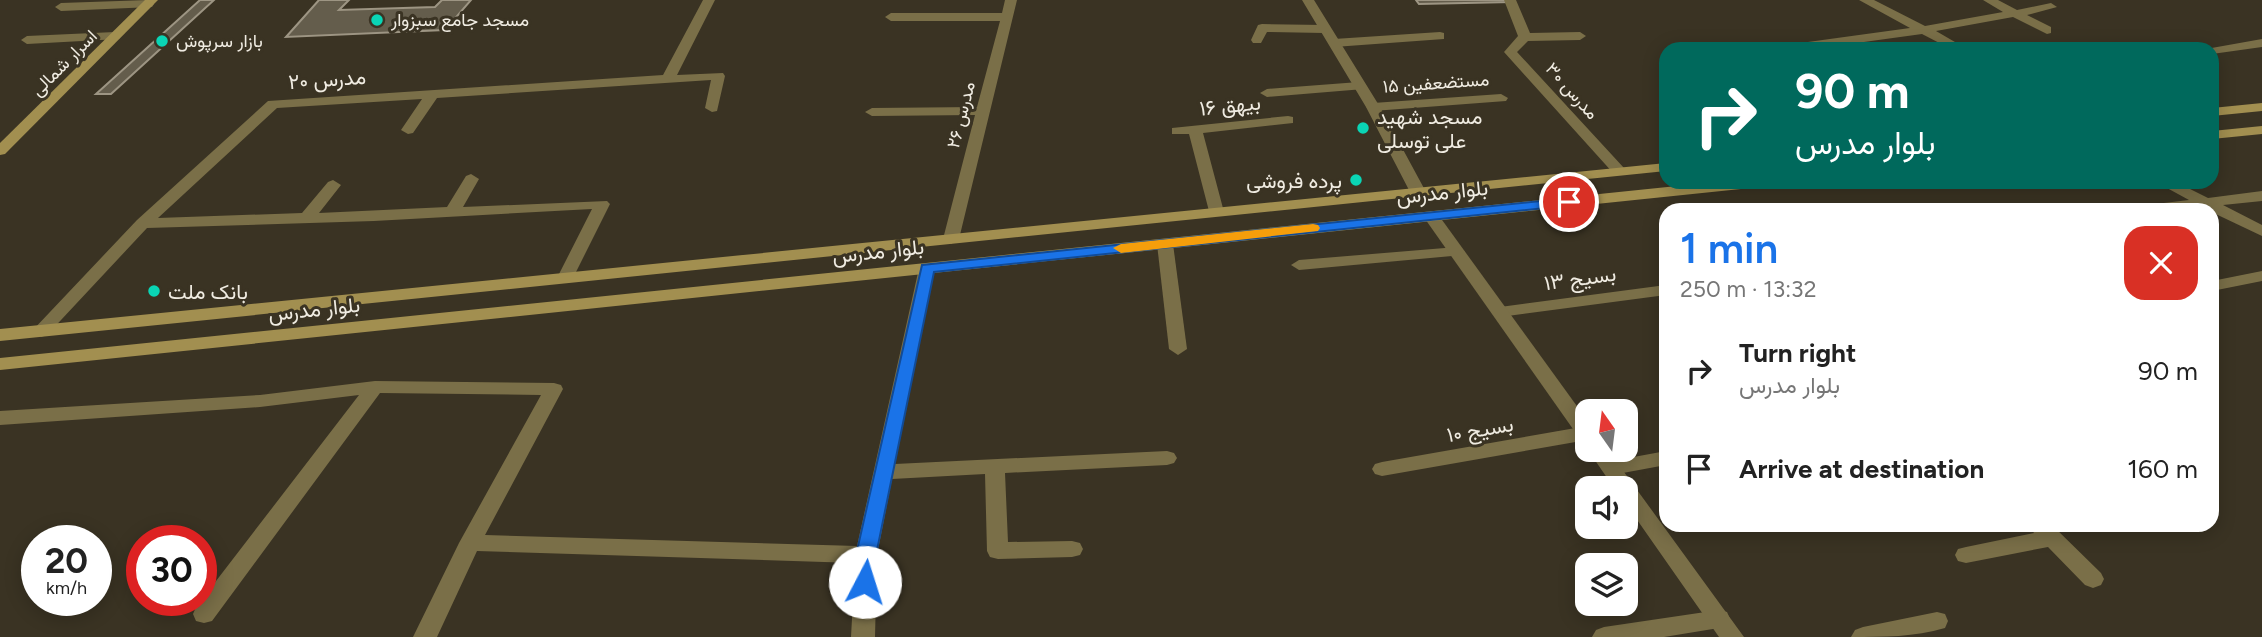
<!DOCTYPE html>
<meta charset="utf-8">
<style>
:root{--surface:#fff;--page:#f6f6f6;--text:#222;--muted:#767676;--accent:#1a73e8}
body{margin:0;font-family:Figtree,Vazirmatn,sans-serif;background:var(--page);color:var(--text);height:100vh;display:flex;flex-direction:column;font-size:26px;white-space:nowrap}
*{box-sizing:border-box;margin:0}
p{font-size:23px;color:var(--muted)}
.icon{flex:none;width:38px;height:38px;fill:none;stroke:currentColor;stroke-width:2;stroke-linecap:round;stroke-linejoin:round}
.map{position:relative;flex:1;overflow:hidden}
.panel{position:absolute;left:1659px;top:203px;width:560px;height:329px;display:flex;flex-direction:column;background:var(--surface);border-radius:21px;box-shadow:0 4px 18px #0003}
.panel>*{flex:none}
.top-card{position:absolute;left:1659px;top:42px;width:560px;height:147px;border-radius:21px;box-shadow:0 4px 18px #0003;background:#00695c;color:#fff;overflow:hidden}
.needle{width:46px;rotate:346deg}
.tools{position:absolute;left:1575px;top:399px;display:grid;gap:14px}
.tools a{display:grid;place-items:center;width:63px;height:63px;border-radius:14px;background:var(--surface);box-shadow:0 4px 18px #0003;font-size:35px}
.speed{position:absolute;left:21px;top:525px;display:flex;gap:14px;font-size:35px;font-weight:700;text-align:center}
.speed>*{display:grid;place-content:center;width:91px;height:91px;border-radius:50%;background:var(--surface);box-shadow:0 4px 18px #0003;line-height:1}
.speed small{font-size:18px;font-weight:400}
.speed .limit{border:10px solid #d22;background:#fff;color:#111}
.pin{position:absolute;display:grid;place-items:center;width:60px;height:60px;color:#fff;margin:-30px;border:4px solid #fff;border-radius:50%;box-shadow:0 2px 7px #0007}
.me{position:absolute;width:77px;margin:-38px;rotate:5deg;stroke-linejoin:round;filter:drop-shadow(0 0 5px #0008)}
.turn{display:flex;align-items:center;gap:24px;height:147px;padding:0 21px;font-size:32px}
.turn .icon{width:91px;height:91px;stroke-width:2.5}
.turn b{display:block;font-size:49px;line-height:60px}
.round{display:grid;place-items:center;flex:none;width:74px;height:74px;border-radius:21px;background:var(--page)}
.head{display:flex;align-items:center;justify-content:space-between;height:119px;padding:0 21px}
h1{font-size:42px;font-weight:600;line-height:52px;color:var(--accent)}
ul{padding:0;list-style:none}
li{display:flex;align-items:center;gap:21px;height:98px;padding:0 21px}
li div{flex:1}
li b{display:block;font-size:26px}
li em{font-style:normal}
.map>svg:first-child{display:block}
.building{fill:#645d4c;stroke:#9d9583;stroke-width:2}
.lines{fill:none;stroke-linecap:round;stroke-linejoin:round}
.service{fill:#7a6f48;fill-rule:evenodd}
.minor{fill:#7a6f48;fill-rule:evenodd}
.tertiary{fill:#7a6f48;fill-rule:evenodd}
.secondary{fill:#a28f50;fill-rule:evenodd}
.route{fill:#1a73e8;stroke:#114b97;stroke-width:2}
.slow{fill:#f59e0b}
.poi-dot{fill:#0ad5b5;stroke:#3a3323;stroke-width:2.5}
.labels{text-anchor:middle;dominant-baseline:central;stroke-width:6;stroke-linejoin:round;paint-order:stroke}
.far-poi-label{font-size:18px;fill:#f0ece2;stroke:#3a3323;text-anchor:start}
.far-street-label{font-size:18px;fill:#f0ece2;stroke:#3a3323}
.street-label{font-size:21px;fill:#f0ece2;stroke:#3a3323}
.poi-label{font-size:21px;fill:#f0ece2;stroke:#3a3323;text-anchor:start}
</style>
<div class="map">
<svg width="2262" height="637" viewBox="0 0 2262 637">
<rect width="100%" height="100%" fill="#3a3323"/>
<g class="building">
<polygon points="200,0 214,0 111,94 96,94"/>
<polygon points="319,0 349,0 339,10 435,7 442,0 471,0 445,30 286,37"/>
<polygon points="1416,0 1510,0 1511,2 1419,4"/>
</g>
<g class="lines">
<g class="service">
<polygon points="148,0 154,4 152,7 61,11 55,7 61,3"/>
<polygon points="115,32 121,36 119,39 27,44 21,40 27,36"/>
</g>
<g class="minor">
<polygon points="703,0 715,0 677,75 723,73 725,76 717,111 712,112 705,108 711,80 437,98 413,133 408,134 401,130 422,99 277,108 158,218 302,213 328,182 333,180 341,185 319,213 447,207 466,176 471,174 479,179 463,207 607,201 610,204 571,282 559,282 557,278 592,209 374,221 147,228 47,335 41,337 32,331 137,220 268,101 663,75"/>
<polygon points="1005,0 1017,0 959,239 951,244 943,239 975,115 872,116 865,112 872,108 977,107 1000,21 891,21 885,17 891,13 1002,13"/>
<polygon points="1504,0 1516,0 1530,33 1580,32 1586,36 1580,40 1528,41 1517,52 1624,168 1626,171 1624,174 1614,174 1504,52 1518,36"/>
<polygon points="1859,0 1874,0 1925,26 2003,12 1983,0 1998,0 2017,10 2051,3 2057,7 2027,15 2051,27 2051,33 2047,34 2013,17 1936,31 1967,49 1951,49 1922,34 1813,49 1780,49 1786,45 1910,28"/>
<polygon points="1262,24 1324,25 1330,29 1324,33 1267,32 1261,43 1253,43 1251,40 1258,25"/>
<polygon points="1440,32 1444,33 1444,39 1334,47 1328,43 1334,39"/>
<polygon points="2262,39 2262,47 2212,54 2212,49 2206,49"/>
<polygon points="1359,82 1364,83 1364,89 1267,97 1260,93 1267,89"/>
<polygon points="1501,94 1508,98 1506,101 1373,111 1366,107 1373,103"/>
<polygon points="1288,116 1293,117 1293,123 1203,133 1224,212 1222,215 1210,215 1189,134 1172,134 1172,128"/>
<polygon points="2156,182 2176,182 2208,198 2262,191 2262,201 2223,205 2262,225 2262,236 2203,208 2139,210 2147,205 2189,200"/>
<polygon points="1165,239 1173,244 1187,349 1178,355 1169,349 1157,244"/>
<polygon points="1457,247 1465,252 1463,255 1299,270 1291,265 1299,260"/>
<polygon points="927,263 935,268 895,464 1167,451 1174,453 1177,458 1174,463 1167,465 1005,473 1008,542 1072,541 1080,543 1083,549 1080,555 1072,557 998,559 990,557 987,551 985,474 892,479 877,555 875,637 851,637 855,563 477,551 437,637 413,637 459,543 541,395 380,393 212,621 204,623 196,621 193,614 196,607 359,395 260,407 0,425 0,411 260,395 375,381 554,383 561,385 563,389 485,535 857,546 919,268"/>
<polygon points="2262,271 2262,281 2212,291 2212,281"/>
<polygon points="1666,285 1666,295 1500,317 1491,312 1500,307"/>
<polygon points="1587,426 1587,440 1382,476 1375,474 1372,469 1375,464 1382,462"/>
<polygon points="1666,451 1666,465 1612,475 1605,473 1602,468 1605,463 1612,461"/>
<polygon points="2028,525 2052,525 2101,573 2104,579 2101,585 2093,588 2085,585 2048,547 1966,563 1958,561 1955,555 1958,549 1966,547 2034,533"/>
<polygon points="1719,610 1727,612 1730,619 1727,626 1719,628 1664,637 1592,637 1596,630 1604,627"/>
<path d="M1937,612L1945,614L1948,621L1945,628C1914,637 1884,637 1851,637L1855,630L1863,627Z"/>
</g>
<g class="tertiary">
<polygon points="1302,0 1314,0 1380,107 1426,192 1423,195 1413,195 1410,192 1366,107"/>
<polygon points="1431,211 1437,213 1587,420 1587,441 1580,439 1423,216"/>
<polygon points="1588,450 1608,450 1744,637 1719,637 1626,504 1626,488 1614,488"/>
</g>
<g class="secondary">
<polygon points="145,0 158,0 5,154 0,155 0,143"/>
<polygon points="2262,103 2262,111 2212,116 2212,108"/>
<polygon points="2262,126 2262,134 2212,139 2212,131"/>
<polygon points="1666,163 1666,171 0,341 0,329"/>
<polygon points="1716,182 1768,182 1760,187 0,370 0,358"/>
</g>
</g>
<polygon class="route" points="1569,198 1574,199 1574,205 934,272 876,555 875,582 872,588 865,590 858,588 855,582 856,555 922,265"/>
<polygon class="slow" points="1313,224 1318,225 1320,228 1318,231 1121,253 1113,248 1121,244"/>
<g class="poi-dot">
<circle cx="377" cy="20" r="7"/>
<circle cx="162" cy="41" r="7"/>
<circle cx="1363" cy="128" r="7"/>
<circle cx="1356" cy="180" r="7"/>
<circle cx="154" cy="291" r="7"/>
</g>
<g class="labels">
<g class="far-poi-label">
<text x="391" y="20">مسجد جامع سبزوار</text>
<text x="176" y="41">بازار سرپوش</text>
</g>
<g class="far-street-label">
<text transform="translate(64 63) rotate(-45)">اسرار شمالی</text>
<text transform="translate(1436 83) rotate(-4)">مستضعفین ۱۵</text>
<text transform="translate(1572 91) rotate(48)">مدرس ۳۰</text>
<text transform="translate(961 115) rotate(-76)">مدرس ۲۶</text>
</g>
<g class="street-label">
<text transform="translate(327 79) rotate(-4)">مدرس ۲۰</text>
<text transform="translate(1230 105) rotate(-6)">بیهق ۱۶</text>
<text transform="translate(1442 192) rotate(-6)">بلوار مدرس</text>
<text transform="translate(878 251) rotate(-6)">بلوار مدرس</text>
<text transform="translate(1580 278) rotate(-8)">بسیج ۱۳</text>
<text transform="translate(314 309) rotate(-6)">بلوار مدرس</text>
<text transform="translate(1480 429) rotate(-10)">بسیج ۱۰</text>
</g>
<g class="poi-label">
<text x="1377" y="116">مسجد شهید<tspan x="1377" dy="24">علی توسلی</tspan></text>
<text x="1342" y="180" text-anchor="end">پرده فروشی</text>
<text x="168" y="291">بانک ملت</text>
</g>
</g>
</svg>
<div class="tools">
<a><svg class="needle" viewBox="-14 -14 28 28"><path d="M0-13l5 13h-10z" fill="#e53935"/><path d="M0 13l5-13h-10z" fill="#767676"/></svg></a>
<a><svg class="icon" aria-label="sound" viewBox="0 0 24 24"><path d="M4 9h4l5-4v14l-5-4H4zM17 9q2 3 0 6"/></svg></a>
<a><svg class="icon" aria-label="layers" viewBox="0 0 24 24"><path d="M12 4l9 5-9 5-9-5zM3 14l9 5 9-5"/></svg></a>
</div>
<div class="speed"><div>20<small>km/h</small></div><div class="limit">30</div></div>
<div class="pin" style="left:1569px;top:202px;background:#d93025"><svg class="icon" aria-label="arrive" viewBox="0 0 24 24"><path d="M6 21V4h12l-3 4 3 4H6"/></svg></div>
<svg class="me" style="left:865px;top:582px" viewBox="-20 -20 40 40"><circle r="19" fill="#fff"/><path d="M0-13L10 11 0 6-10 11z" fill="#1a73e8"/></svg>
<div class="top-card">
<div class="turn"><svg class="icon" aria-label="right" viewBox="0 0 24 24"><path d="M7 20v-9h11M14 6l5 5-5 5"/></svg><div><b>90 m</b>بلوار مدرس</div></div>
</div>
<section class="panel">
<div class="head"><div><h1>1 min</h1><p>250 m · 13:32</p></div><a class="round" style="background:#d93025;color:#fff"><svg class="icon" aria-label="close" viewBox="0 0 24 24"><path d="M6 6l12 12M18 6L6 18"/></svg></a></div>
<ul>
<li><svg class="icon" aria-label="right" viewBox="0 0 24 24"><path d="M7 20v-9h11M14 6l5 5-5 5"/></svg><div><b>Turn right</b><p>بلوار مدرس</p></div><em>90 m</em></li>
<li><svg class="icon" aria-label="arrive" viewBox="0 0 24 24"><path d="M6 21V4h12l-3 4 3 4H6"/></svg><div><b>Arrive at destination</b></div><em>160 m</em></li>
</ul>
</section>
</div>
